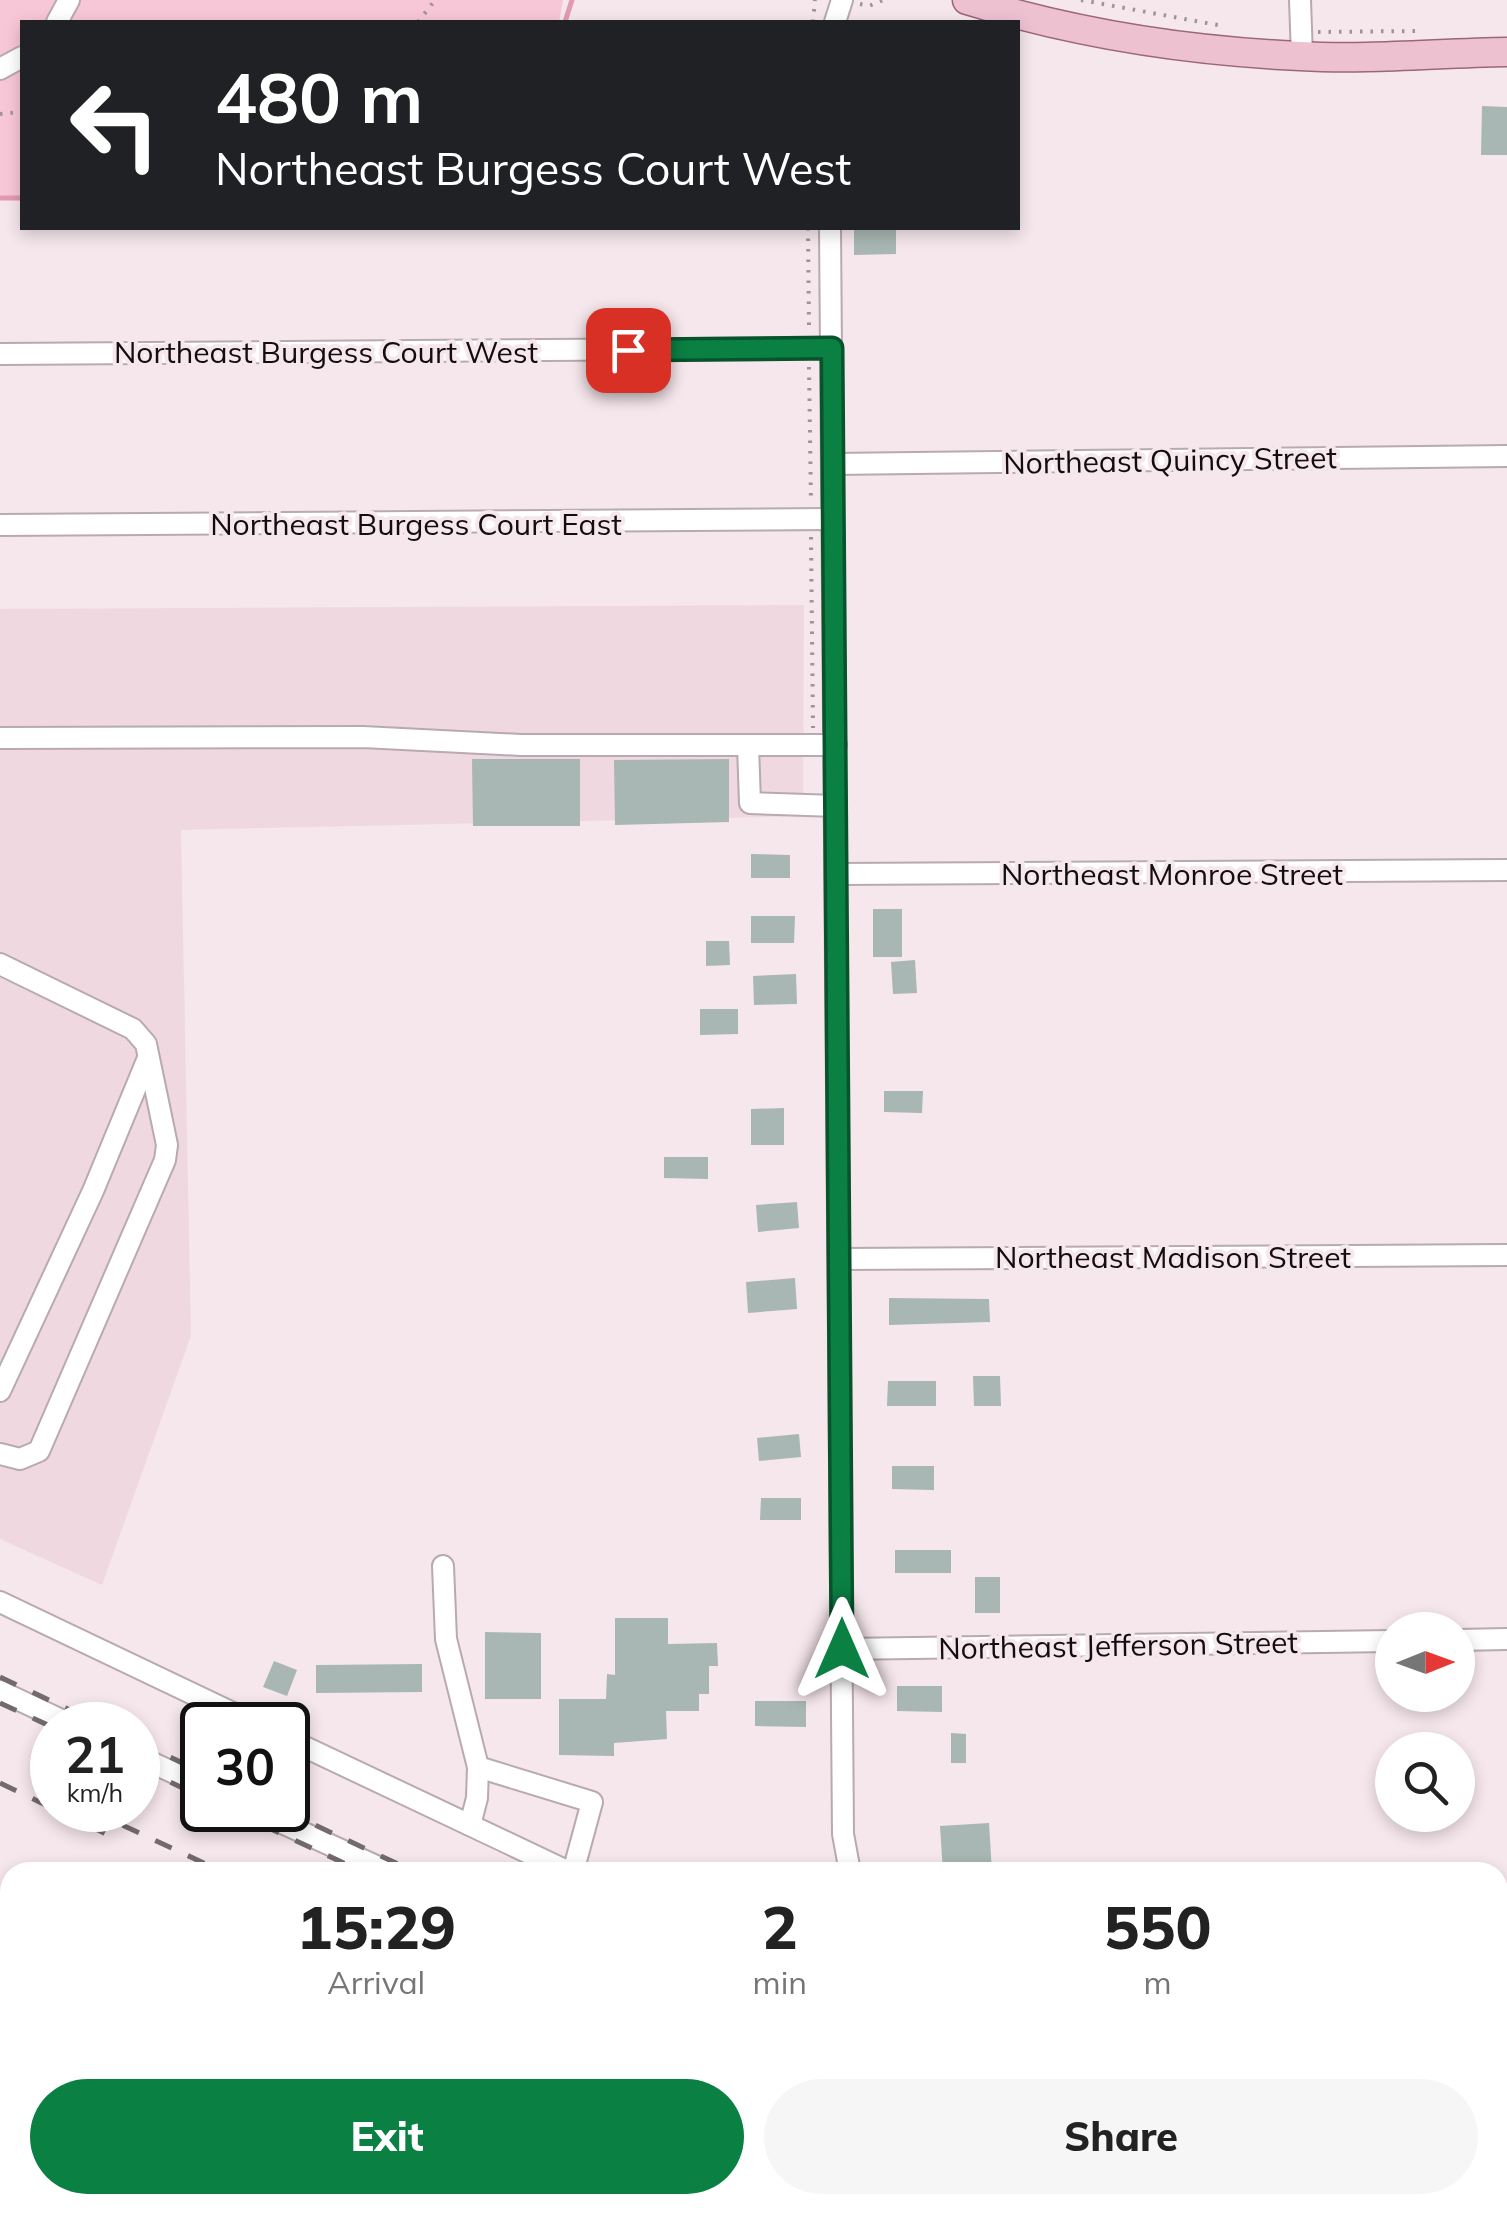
<!DOCTYPE html>
<style>
:root{--surface:#fff;--page:#f6f6f6;--text:#222;--muted:#767676;--accent:#0b8043}
body{margin:0;font-family:Mulish,sans-serif;background:var(--page);color:var(--text);height:100vh;display:flex;flex-direction:column;font-size:38px;white-space:nowrap}
*{box-sizing:border-box;margin:0}
p{font-size:32px;color:var(--muted)}
.icon{flex:none;width:55px;height:55px;fill:none;stroke:currentColor;stroke-width:2;stroke-linecap:round;stroke-linejoin:round}
.map{position:relative;flex:1;overflow:hidden}
.side{position:absolute;left:0px;top:1862px;width:1508px;height:352px;display:flex;flex-direction:column;background:var(--surface);border-radius:30px 30px 0 0;box-shadow:0 5px 15px #0003}
.side>*{flex:none}
.top-card{position:absolute;left:20px;top:20px;width:1000px;height:210px;border-radius:0px;box-shadow:0 5px 15px #0003;background:#202124;color:#fff;overflow:hidden}
.needle{width:65px;rotate:89deg}
.buttons{position:absolute;left:1375px;top:1612px;display:grid;gap:20px}
.buttons a{display:grid;place-items:center;width:100px;height:100px;border-radius:50%;background:var(--surface);box-shadow:0 5px 15px #0003;font-size:50px}
.speed{position:absolute;left:30px;top:1702px;display:flex;gap:20px;font-size:50px;font-weight:700;text-align:center}
.speed>*{display:grid;place-content:center;width:130px;height:130px;border-radius:50%;background:var(--surface);box-shadow:0 5px 15px #0003;line-height:1}
.speed small{font-size:25px;font-weight:400}
.speed .limit{border:5px solid #111;border-radius:15px;background:#fff;color:#111}
.pin{position:absolute;display:grid;place-items:center;width:85px;height:85px;color:#fff;margin:-42px;border-radius:20px;box-shadow:0 5px 15px #0006}
.me{position:absolute;width:110px;margin:-55px;rotate:0deg;stroke-linejoin:round;filter:drop-shadow(0 0 8px #0008)}
.turn{display:flex;align-items:center;gap:35px;height:210px;padding:0 30px;font-size:45px}
.turn .icon{width:130px;height:130px;stroke-width:2.5}
.turn b{display:block;font-size:70px;line-height:85px}
.eta{display:flex;justify-content:space-evenly;align-items:center;height:170px;text-align:center}
.eta b{font-size:60px;font-weight:800;line-height:70px}
.action{display:flex;gap:20px;margin-top:auto;padding:20px 30px}
.action a{flex:1;height:115px;border-radius:60px;background:var(--accent);color:#fff;font-size:40px;font-weight:800;line-height:115px;text-align:center}
.action a+a{background:var(--page);color:var(--text)}
.map>svg:first-child{display:block}
.built{fill:#efd8df}
.green{fill:#f8c7d7}
.lines{fill:none;stroke-linecap:round;stroke-linejoin:round}
.stream{stroke:#e29ab2;stroke-width:5}
.building{fill:#a8b7b3}
.minor-casing{stroke:#b8aaae;stroke-width:24}
.major-casing{stroke:#9a6779;stroke-width:31}
.path{stroke:#9e9396;stroke-width:4;stroke-dasharray:2.5 8;stroke-linecap:butt}
.minor{stroke:#fff;stroke-width:20}
.major{stroke:#eec1d1;stroke-width:28}
.rail{stroke:#736a6c;stroke-width:5;stroke-dasharray:18 18;stroke-linecap:butt}
.route-casing{stroke:#07532c;stroke-width:25}
.route{stroke:#0b8043;stroke-width:18}
.labels{text-anchor:middle;dominant-baseline:central;stroke-width:8;stroke-linejoin:round;paint-order:stroke}
.street-label{font-size:30px;fill:#120d0e;stroke:#f6e7ec}
</style>
<div class="map">
<svg width="1507" height="2214" viewBox="0 0 1507 2214">
<rect width="100%" height="100%" fill="#f6e7ec"/>
<polygon class="built" points="804,605 803,816 181,830 191,1336 102,1585 0,1539 0,609"/>
<polygon class="green" points="0,0 563,0 559,22 22,22 22,198 0,198"/>
<g class="lines">
<g class="stream">
<polyline points="565,22 572,0"/>
<polyline points="0,198 22,198"/>
</g>
</g>
<g class="building">
<polygon points="1482,106 1507,107 1507,155 1481,155"/>
<polygon points="896,228 896,254 854,255 854,229"/>
<polygon points="472,759 580,759 580,826 473,826"/>
<polygon points="729,759 729,822 615,825 614,760"/>
<polygon points="751,854 790,855 790,878 751,878"/>
<rect x="873" y="909" width="29" height="48"/>
<polygon points="751,916 795,916 794,943 751,943"/>
<polygon points="706,941 729,941 730,965 706,966"/>
<polygon points="915,960 917,993 893,994 891,962"/>
<polygon points="796,974 797,1004 754,1005 753,976"/>
<polygon points="700,1009 738,1009 738,1034 700,1035"/>
<polygon points="884,1091 923,1091 922,1113 884,1112"/>
<polygon points="784,1108 784,1145 751,1145 751,1109"/>
<polygon points="664,1157 708,1157 708,1179 664,1178"/>
<polygon points="797,1202 799,1228 758,1232 756,1205"/>
<polygon points="795,1278 797,1309 748,1313 746,1282"/>
<polygon points="889,1298 989,1299 990,1322 889,1325"/>
<polygon points="973,1376 1000,1376 1001,1406 974,1406"/>
<polygon points="888,1381 936,1381 936,1406 887,1406"/>
<polygon points="799,1434 801,1457 759,1461 757,1438"/>
<polygon points="892,1466 934,1466 934,1490 892,1489"/>
<polygon points="761,1498 801,1498 801,1520 760,1520"/>
<rect x="895" y="1550" width="56" height="23"/>
<rect x="975" y="1577" width="25" height="36"/>
<polygon points="615,1618 668,1618 668,1644 717,1643 718,1666 709,1666 709,1694 699,1694 699,1711 666,1711 667,1739 614,1743 614,1756 559,1755 559,1699 606,1699 607,1674 615,1675"/>
<polygon points="485,1632 541,1633 541,1699 485,1699"/>
<polygon points="274,1661 297,1670 287,1696 263,1687"/>
<polygon points="422,1664 422,1692 316,1693 316,1665"/>
<polygon points="897,1686 942,1686 942,1712 897,1711"/>
<polygon points="755,1701 806,1701 806,1727 755,1726"/>
<polygon points="951,1733 966,1734 966,1763 951,1763"/>
<polygon points="989,1823 992,1872 943,1872 940,1826"/>
</g>
<g class="lines">
<g class="minor-casing">
<g id="minor">
<polyline points="1300,0 1302,56"/>
<polyline points="57,22 69,0"/>
<polyline points="835,22 842,0"/>
<polyline points="0,69 22,57"/>
<polyline points="830,228 843,1834 850,1872"/>
<polyline points="0,354 832,348"/>
<polyline points="832,464 1507,456"/>
<polyline points="0,525 833,519"/>
<polyline points="0,738 363,737 521,745 748,745"/>
<polyline points="836,745 748,745 750,803 836,806"/>
<polyline points="837,874 1507,870"/>
<polyline points="0,964 133,1029 146,1044 167,1145 165,1160 39,1451 20,1459 0,1454"/>
<polyline points="840,1259 1507,1255"/>
<polyline points="0,1391 93,1191 148,1058"/>
<polyline points="443,1566 446,1639 478,1767 477,1798 470,1825"/>
<polyline points="0,1602 258,1725"/>
<polyline points="1458,1640 1507,1639"/>
<polyline points="843,1649 1392,1641"/>
<polyline points="0,1691 72,1725"/>
<polyline points="288,1739 569,1872"/>
<polyline points="138,1756 202,1786"/>
<polyline points="478,1767 592,1802 573,1872"/>
<polyline points="254,1810 389,1872"/>
<polyline points="1096,2205 1115,2214"/>
<polyline points="1262,2205 1280,2214"/>
</g>
</g>
<g class="major-casing">
<path id="major" d="M967,0C1073,33 1188,51 1300,56C1368,60 1438,53 1507,52"/>
</g>
<g class="path">
<polyline points="1081,0 1223,26"/>
<polyline points="860,4 869,6 883,0"/>
<polyline points="418,22 435,0"/>
<polyline points="813,22 815,0"/>
<polyline points="1318,32 1418,31"/>
<polyline points="0,114 22,112"/>
<polyline points="808,228 809,328"/>
<polyline points="809,367 811,503"/>
<polyline points="811,537 813,728"/>
<polyline points="0,1986 10,1989"/>
<polyline points="605,2205 630,2214"/>
</g>
<use href="#minor" class="minor"/>
<use href="#major" class="major"/>
<g class="rail">
<polyline points="0,1677 102,1725"/>
<polyline points="0,1703 52,1727"/>
<polyline points="138,1742 202,1772"/>
<polyline points="138,1767 202,1797"/>
<polyline points="0,1783 52,1808"/>
<polyline points="56,1810 106,1834"/>
<polyline points="90,1810 223,1872"/>
<polyline points="230,1810 363,1872"/>
<polyline points="283,1810 415,1872"/>
<polyline points="897,2205 916,2214"/>
<polyline points="928,2205 947,2214"/>
<polyline points="1068,2205 1088,2214"/>
<polyline points="1120,2205 1140,2214"/>
</g>
</g>
<g class="lines">
<g class="route-casing">
<polyline id="route" points="628,350 832,348 842,1649"/>
</g>
<use href="#route" class="route"/>
</g>
<g class="labels">
<g class="street-label">
<text x="326" y="352">Northeast Burgess Court West</text>
<text transform="translate(1170 460) rotate(-1)">Northeast Quincy Street</text>
<text x="416" y="524">Northeast Burgess Court East</text>
<text x="1172" y="874">Northeast Monroe Street</text>
<text x="1173" y="1257">Northeast Madison Street</text>
<text transform="translate(1118 1645) rotate(-1)">Northeast Jefferson Street</text>
</g>
</g>
</svg>
<div class="buttons">
<a><svg class="needle" viewBox="-14 -14 28 28"><path d="M0-13l5 13h-10z" fill="#e53935"/><path d="M0 13l5-13h-10z" fill="#767676"/></svg></a>
<a><svg class="icon" aria-label="search" viewBox="0 0 24 24"><circle cx="10" cy="10" r="6"/><path d="M15 15l6 6"/></svg></a>
</div>
<div class="speed"><div>21<small>km/h</small></div><div class="limit">30</div></div>
<div class="pin" style="left:628px;top:350px;background:#d93025"><svg class="icon" aria-label="arrive" viewBox="0 0 24 24"><path d="M6 21V4h12l-3 4 3 4H6"/></svg></div>
<svg class="me" style="left:842px;top:1649px" viewBox="-20 -20 40 40"><path d="M0-17L14 15 0 8-14 15z" fill="#0b8043" stroke="#fff" stroke-width="4"/></svg>
<div class="top-card">
<div class="turn"><svg class="icon" aria-label="left" viewBox="0 0 24 24"><path d="M17 20v-9H6M10 6l-5 5 5 5"/></svg><div><b>480 m</b>Northeast Burgess Court West</div></div>
</div>
<section class="side">
<div class="eta">
<div><b>15:29</b><p>Arrival</p></div>
<div><b>2</b><p>min</p></div>
<div><b>550</b><p>m</p></div>
</div>
<div class="action"><a>Exit</a><a>Share</a></div>
</section>
</div>
